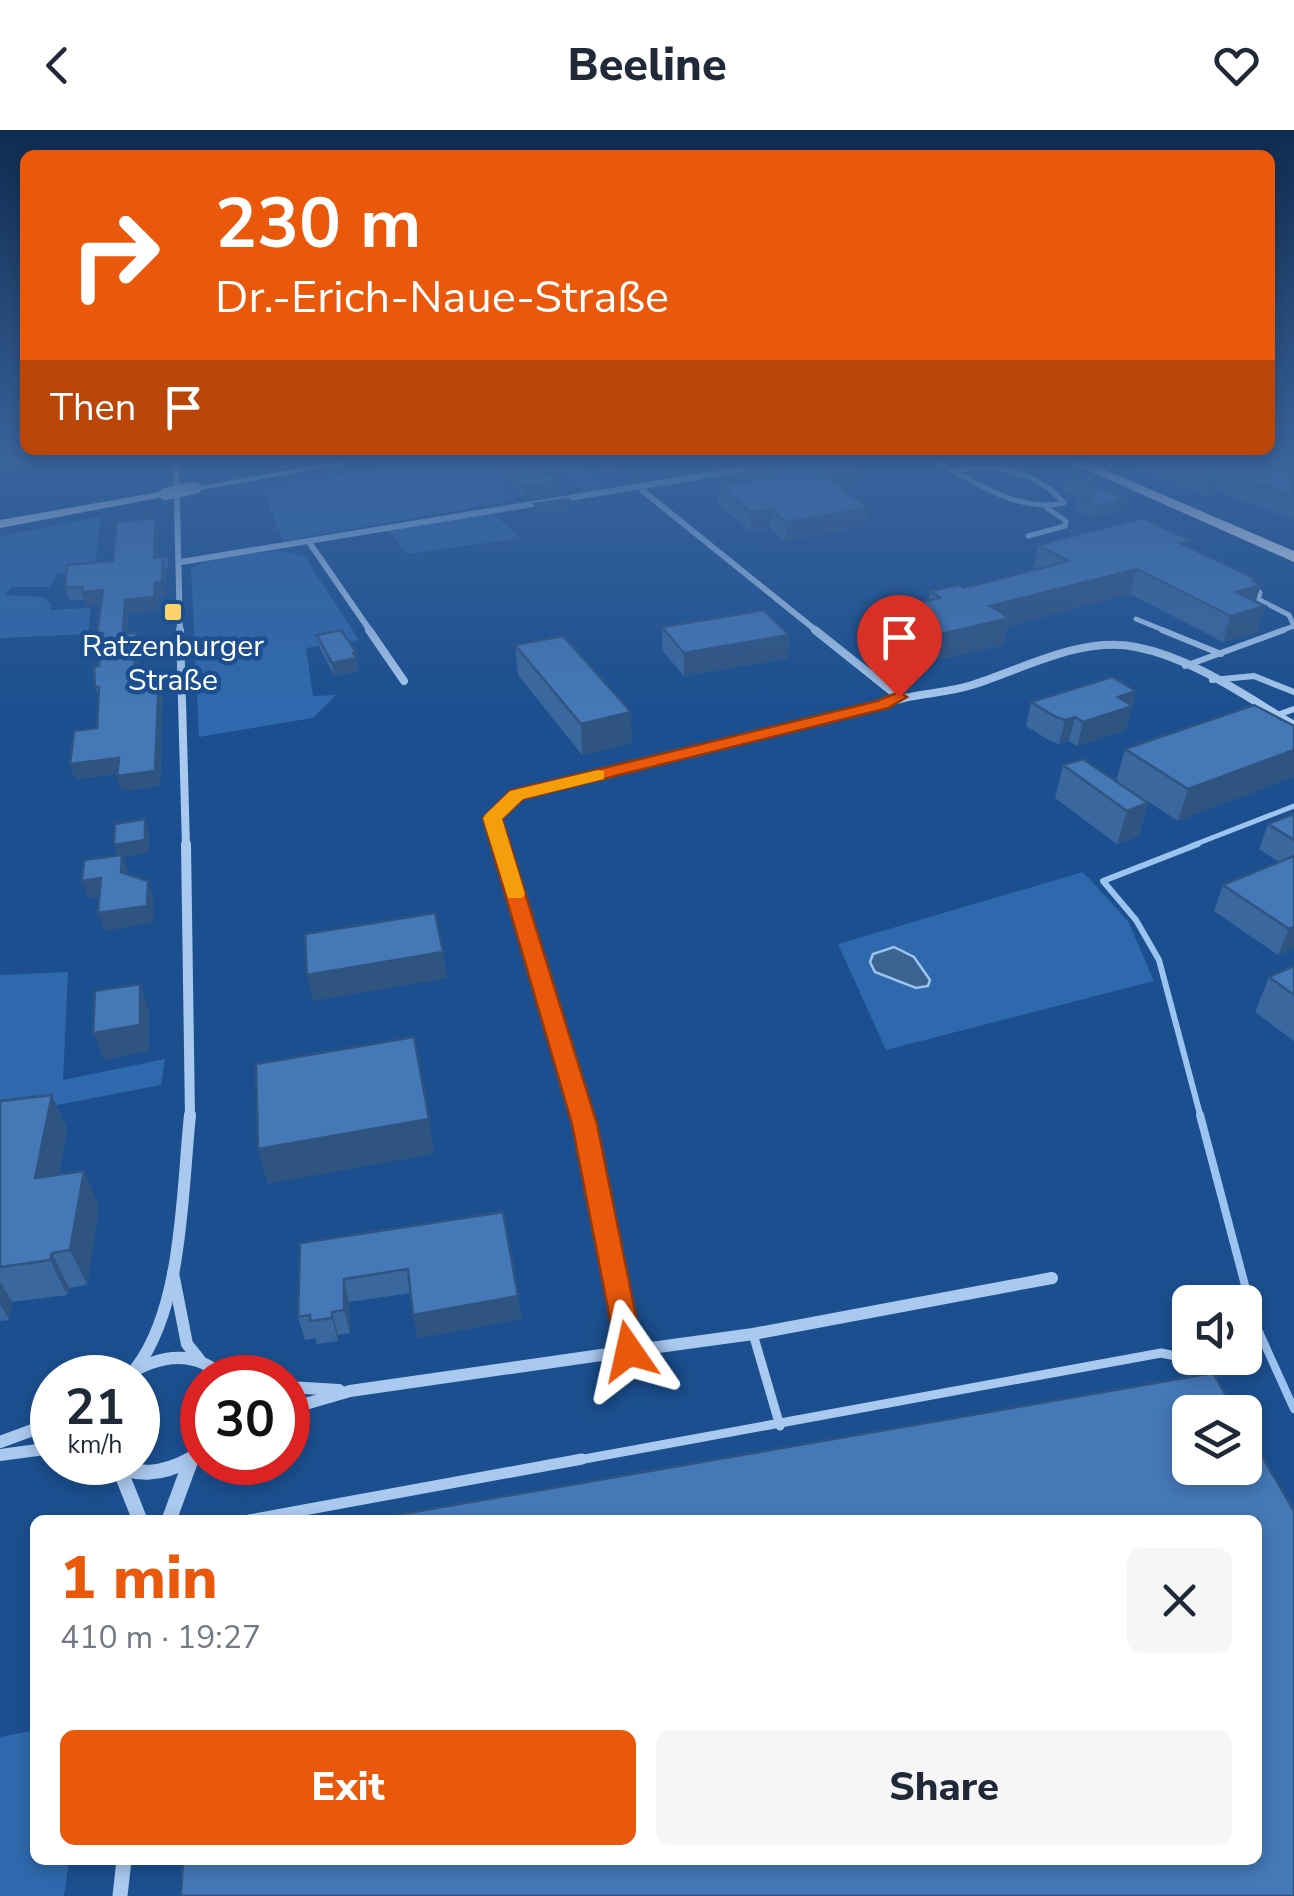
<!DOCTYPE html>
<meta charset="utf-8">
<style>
:root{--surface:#fff;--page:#f6f6f7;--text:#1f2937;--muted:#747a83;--accent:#ea580c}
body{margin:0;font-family:"Nunito Sans",sans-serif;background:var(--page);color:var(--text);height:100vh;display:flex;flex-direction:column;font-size:38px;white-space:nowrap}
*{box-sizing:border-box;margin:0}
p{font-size:32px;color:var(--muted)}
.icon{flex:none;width:55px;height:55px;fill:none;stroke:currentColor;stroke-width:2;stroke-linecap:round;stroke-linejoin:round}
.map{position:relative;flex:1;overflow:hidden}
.panel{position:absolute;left:30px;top:1385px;width:1232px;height:350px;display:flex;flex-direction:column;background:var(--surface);border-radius:15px;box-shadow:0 5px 15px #0003}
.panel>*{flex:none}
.guide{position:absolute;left:20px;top:20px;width:1255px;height:305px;border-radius:15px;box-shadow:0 5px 15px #0003;background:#ea580c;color:#fff;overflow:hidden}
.tools{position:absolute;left:1172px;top:1155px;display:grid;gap:20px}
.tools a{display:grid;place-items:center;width:90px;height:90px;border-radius:15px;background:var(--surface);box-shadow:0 5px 15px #0003;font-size:50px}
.speed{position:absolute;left:30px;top:1225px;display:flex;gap:20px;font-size:50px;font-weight:700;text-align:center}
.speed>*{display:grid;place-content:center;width:130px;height:130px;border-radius:50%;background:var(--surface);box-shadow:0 5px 15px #0003;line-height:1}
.speed small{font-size:25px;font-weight:400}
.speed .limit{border:15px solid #d22;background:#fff;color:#111}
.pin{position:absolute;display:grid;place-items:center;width:85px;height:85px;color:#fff;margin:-102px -42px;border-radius:50% 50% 50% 0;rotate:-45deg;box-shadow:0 0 10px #0007}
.pin .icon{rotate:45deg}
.me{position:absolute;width:110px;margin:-55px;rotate:349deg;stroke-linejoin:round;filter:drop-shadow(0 0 8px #0008)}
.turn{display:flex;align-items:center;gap:35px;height:210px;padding:0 30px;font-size:45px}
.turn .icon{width:130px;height:130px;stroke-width:2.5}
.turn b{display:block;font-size:70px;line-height:85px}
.then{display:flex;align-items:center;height:95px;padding:0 30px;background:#0003;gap:20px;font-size:38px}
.round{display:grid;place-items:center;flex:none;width:105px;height:105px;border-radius:15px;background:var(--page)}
.overview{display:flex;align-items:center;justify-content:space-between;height:170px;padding:0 30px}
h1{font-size:60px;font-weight:800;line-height:75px;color:var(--accent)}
.action{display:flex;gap:20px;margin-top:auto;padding:20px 30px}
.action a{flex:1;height:115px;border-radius:15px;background:var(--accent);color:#fff;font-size:40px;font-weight:800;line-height:115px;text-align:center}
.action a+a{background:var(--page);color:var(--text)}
header{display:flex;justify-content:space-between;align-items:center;height:130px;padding:0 30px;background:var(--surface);font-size:45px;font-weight:800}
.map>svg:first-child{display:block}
.green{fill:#2e69ad}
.water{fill:#3c6290;stroke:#9cc4f0;stroke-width:2.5}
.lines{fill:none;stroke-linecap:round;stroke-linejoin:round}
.stream-far2{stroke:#9cc4f0;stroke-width:5}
.stream-far1{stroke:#9cc4f0;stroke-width:6}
.stream{stroke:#9cc4f0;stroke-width:8}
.lane-far3{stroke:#a9c9ee;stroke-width:5}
.lane-far2{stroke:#a9c9ee;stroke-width:6}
.lane-far1{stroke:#a9c9ee;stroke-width:9}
.lane{stroke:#a9c9ee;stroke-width:11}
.street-far4{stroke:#a9c9ee;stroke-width:6}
.street-far3{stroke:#a9c9ee;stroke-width:8}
.street-far2{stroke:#a9c9ee;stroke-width:10}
.street-far1{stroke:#a9c9ee;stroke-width:12}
.street{stroke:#a9c9ee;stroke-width:15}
.secondary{fill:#d6e6fa;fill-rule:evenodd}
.primary{fill:#f0f6ff;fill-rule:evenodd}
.secondary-bridge{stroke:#d6e6fa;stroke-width:12}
.wall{fill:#3a679d}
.shaded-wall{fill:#305480}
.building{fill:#4478b7;stroke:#305480;stroke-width:2.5}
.route{fill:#ea580c;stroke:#983908;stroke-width:2.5}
.slow{fill:#f59e0b}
.poi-dot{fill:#ffd166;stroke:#1b4f8f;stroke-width:4}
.labels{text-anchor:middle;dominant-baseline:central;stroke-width:9;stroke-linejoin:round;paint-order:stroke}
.far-poi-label{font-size:30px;fill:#fff;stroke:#1b4f8f}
</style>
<header><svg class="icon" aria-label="back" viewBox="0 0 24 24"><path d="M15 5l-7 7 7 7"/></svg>Beeline<svg class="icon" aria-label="heart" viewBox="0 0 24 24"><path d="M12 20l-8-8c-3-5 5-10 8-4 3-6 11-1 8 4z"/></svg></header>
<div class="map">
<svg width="1294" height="1766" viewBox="0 0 1294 1766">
<rect width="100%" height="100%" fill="#1b4f8f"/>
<g class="green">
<polygon points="419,332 578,332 602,357 583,360 563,339 496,348 512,371 283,411 263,359"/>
<polygon points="491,382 520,408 408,424 388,400"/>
<polygon points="101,387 95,433 168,427 168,439 56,444 50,457 12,457 5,465 42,467 51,473 50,480 91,478 88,504 0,508 0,406"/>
<polygon points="279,420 305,427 359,510 306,518 313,566 336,565 313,588 199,607 191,438 206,431"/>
<polygon points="1083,742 1128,791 1154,851 886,920 838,814"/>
<polygon points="68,842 63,950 165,929 161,955 0,986 0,845"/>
<polygon points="35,1600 35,1730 69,1730 64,1766 0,1766 0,1607"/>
</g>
<polygon class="water" points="894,817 914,827 930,850 928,856 916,858 875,842 870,832 873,824"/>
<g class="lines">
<polyline class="stream-far2" points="1191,716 1294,676"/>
<polyline class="stream-far1" points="1198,714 1103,751 1136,790 1159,830 1201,988"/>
<polyline class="stream" points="1200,985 1255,1193 1294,1279"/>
<g class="lane-far3">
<path d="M938,332C976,353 1019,383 1064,373C1037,341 994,333 955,341"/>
<polyline points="1028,406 1065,396 1066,391 1047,378"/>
<polyline points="1253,455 1260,463 1258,469 1289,485 1294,496 1277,502"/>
<polyline points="1136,489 1168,502"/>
</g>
<g class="lane-far2">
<polyline points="1162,500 1221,524"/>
<polyline points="1185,536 1284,500"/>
<polyline points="1212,550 1254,546 1294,562"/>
<polyline points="1277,585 1294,579"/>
</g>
<g class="lane-far1">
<polyline points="753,1204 780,1296"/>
<polyline points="568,1332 1161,1223 1191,1229 1213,1250"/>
</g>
<polyline class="lane" points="249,1390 582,1329"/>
<g class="street-far4">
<polyline points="176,332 180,502"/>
<polyline points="645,356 643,361 818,502"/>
<polyline points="309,412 371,502"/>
<polyline points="181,432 757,337"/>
</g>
<g class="street-far3">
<polyline points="180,500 186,716"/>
<polyline points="369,500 404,551"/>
<polyline points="815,500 899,567"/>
<path d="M501,716L492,688L517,665L904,568C927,563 950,562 972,555C1023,539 1081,506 1136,517C1193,528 1245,566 1294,595"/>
</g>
<g class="street-far2">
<polyline points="186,714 190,988"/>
<polyline points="500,714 582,988"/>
</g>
<g class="street-far1">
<polyline points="173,1143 187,1214 199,1229"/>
<polyline points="629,1221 753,1204 1052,1148"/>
<path d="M136,1238C183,1177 182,1060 190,985"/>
<path d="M122,1248C156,1226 193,1217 224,1248"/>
<polyline points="288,1257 339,1260"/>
<polyline points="288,1279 350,1261 629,1221 582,985"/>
<polyline points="0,1312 52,1293"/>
<polyline points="0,1325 52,1318"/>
<polyline points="186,1332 202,1321"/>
</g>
<g class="street">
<path d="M108,1332C137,1347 162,1345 191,1329"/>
<polyline points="120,1340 140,1390"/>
<polyline points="169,1390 191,1330"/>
<polyline points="120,1766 124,1730"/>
</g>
<g class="secondary">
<polygon points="332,332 356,332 195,361 189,358"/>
<polygon points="165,361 171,364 169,366 0,398 0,390"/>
</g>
<polygon class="primary" points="1069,332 1087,332 1294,421 1294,432"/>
<polyline class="secondary-bridge" points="165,364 195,358"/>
</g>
<g class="wall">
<polygon points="591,332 637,332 637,339 602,343"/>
<polygon points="726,332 849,332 857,357 843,359 868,378 866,397 785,411 770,399 750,401 718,375 719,356 750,351 744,347 745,332 729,335"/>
<polygon points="1123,332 1294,332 1294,390 1217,361 1204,365"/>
<polygon points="507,339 556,351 557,363 524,369 508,351"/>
<polygon points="1078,349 1125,369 1123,380 1094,388 1075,380 1078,368 1085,368 1063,363 1065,352"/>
<polygon points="155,388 158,400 158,428 163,427 166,440 165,465 159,466 158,480 128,483 127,503 136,502 140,516 138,546 163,557 160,656 122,661 118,644 75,649 70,634 97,598 99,568 95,557 101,517 97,503 101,474 86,476 84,470 69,470 65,457 113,431"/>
<polygon points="1038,415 1189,418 1256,449 1255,471 1265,476 1257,502 1223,512 1130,464 1008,496 1004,515 928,532 917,525 914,530 884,506 887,480 928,471 930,461 964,458 1033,440"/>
<polygon points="662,497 789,505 788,528 684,546 662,520"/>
<polygon points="317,505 358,535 358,541 334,546 320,518"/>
<polygon points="515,515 632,613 582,625 518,545"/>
<polygon points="1136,561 1126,600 1077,616 1069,611 1059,614 1050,611 1026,596 1031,572"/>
<polygon points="1254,575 1178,691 1116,651 1125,619"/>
<polygon points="1063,635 1148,673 1138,706 1117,714 1055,668"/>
<polygon points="1294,684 1294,818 1278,825 1214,781 1223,755 1279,732 1259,719 1268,694"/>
<polygon points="1294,836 1294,911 1255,882 1269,847"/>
<polygon points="52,965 67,1000 59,1045 99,1076 87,1155 69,1158 67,1165 12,1172 9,1190 0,1191 0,971"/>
<polygon points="300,1113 518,1166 521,1189 418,1208 411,1163 349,1172 350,1203 338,1205 338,1211 317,1214 315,1208 305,1210 298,1187"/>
</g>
<g class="shaded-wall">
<polygon points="602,332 637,332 637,339 602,343"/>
<polygon points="859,339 857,357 822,363 824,345"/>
<polygon points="1223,341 1217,361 1204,365 1209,345"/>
<polygon points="556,351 557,363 524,369 523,357"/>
<polygon points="1125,369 1123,380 1094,388 1097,377"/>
<polygon points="571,371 571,378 537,383 536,377"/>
<polygon points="868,378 866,397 785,411 786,392"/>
<polygon points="772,380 770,399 750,401 751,382"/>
<polygon points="155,388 158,400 157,441 154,428"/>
<polygon points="163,427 166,440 165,465 159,466 158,480 128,483 126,518 123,504 125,470 155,453"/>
<polygon points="1137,439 1130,464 1008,496 1004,515 928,532 932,506 990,476"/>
<polygon points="1256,449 1254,457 1261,455 1253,480 1265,476 1257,502 1223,512 1236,462 1252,451"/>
<polygon points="103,460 107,474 86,476 82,462"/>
<polygon points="921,499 917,525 914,530 918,504"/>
<polygon points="136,502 140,516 138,561 134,547"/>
<polygon points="789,505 788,528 684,546 684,523"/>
<polygon points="356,522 358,541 334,546 332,533"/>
<polygon points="159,543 163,557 160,656 122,661 117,646"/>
<polygon points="1136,561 1126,600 1077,616 1083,592 1118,567"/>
<polygon points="631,582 632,613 582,625 581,594"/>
<polygon points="1075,587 1069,611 1059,614 1065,590"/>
<polygon points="1294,620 1294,647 1178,691 1188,659"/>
<polygon points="119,628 123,643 75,649 70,634"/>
<polygon points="1148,673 1138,706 1117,714 1127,681"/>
<polygon points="145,689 149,703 149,723 123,727 128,742 127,759 114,715"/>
<polygon points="101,748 107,765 88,768 82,751"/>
<polygon points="148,751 153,768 153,793 104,801 98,783"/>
<polygon points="1294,797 1294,818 1278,825 1289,799"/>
<polygon points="443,822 447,848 313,871 307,845"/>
<polygon points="140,854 149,880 149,921 104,930 93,903"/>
<polygon points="52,965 67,1000 52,1083 35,1048"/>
<polygon points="429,989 434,1024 268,1054 258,1019"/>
<polygon points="84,1041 99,1076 87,1155 70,1120"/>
<polygon points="52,1123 69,1158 67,1165 50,1130"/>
<polygon points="344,1149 349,1172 350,1203 344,1180"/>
<polygon points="0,1151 12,1172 9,1190 0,1174"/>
<polygon points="518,1166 521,1189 418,1208 413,1185"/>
<polygon points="332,1182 338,1205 338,1211 332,1188"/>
</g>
<g class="building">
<polygon points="749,332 849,332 859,339 824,345 868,378 786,392 772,380 751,382 719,356 770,348"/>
<polygon points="1176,332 1294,332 1294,367 1223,341 1209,345"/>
<polygon points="540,334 556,351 523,357 507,339"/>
<polygon points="1078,349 1125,369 1097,377 1078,368 1093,368 1094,358 1065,352"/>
<polygon points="568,369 571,371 536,377 534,374"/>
<polygon points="155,388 154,428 163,427 162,452 155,453 154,467 125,470 123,504 136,502 134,547 159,543 155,641 117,646 119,628 70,634 74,601 97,598 99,557 95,557 94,537 99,536 103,503 97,503 103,460 82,462 83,457 65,457 67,435 113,431 117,392"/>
<polygon points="1143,388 1191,411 1180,413 1256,449 1252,451 1261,455 1236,462 1265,476 1231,486 1137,439 990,476 1010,488 932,506 921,499 918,504 887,480 940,468 930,461 959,455 964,458 1068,431 1038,415"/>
<polygon points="764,480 789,505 684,523 662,497"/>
<polygon points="341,500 356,522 353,523 356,528 332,533 317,505"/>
<polygon points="563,506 631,582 581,594 515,515"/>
<polygon points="1112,547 1136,561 1118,567 1133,576 1083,592 1075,587 1065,590 1056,587 1031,572"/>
<polygon points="1254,575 1294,596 1294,620 1188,659 1125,619"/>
<polygon points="1083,629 1148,673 1127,681 1063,635"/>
<polygon points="1294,684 1294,710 1268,694"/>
<polygon points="145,689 145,710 114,715 115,694"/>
<polygon points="122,725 121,742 148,751 147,776 98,783 101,748 82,751 84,730"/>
<polygon points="1294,726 1294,797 1289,799 1223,755"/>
<polygon points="435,783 443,822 307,845 305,804"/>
<polygon points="1294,836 1294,865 1269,847"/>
<polygon points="140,854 140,895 93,903 95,861"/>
<polygon points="414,907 429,989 258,1019 256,934"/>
<polygon points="52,965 35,1048 84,1041 70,1120 52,1123 50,1130 0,1137 0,971"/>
<polygon points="503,1082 518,1166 413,1185 408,1139 344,1149 344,1180 332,1182 332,1188 310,1191 310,1185 298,1187 300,1113"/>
<polygon points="1213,1243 1236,1282 1190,1282 1190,1338 1245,1338 1245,1297 1294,1381 1294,1766 181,1766 183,1730 1258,1730 1258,1390 368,1390"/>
</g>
<linearGradient id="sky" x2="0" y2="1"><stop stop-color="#0f2b4f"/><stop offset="0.57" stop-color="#39639b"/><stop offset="1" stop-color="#39639b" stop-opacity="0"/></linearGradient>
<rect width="1294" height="579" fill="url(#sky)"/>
<polygon class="route" points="899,562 907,567 888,578 523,669 502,689 597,994 643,1221 639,1230 629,1233 618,1230 572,994 483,688 510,661 877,571"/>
<polygon class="slow" points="598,640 604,641 604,649 523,669 502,689 525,764 522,768 508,768 483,688 486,684 510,661"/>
<rect class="poi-dot" x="163" y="472" width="20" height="20" rx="5"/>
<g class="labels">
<g class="far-poi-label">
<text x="173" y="516">Ratzenburger<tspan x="173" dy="34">Straße</tspan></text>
</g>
</g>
</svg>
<div class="tools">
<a><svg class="icon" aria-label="sound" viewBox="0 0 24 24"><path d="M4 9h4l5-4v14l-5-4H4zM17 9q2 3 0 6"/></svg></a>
<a><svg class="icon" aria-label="layers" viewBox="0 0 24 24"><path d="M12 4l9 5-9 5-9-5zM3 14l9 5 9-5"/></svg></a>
</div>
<div class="speed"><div>21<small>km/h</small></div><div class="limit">30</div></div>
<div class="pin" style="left:899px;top:567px;background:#d93025"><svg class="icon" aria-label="arrive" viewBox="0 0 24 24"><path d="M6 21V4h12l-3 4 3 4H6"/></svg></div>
<svg class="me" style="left:629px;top:1221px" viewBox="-20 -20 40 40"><path d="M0-17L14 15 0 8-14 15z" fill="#ea580c" stroke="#fff" stroke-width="4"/></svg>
<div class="guide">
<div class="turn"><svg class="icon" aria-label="right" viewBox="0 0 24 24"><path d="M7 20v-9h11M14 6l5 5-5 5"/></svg><div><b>230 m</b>Dr.-Erich-Naue-Straße</div></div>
<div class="then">Then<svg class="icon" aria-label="arrive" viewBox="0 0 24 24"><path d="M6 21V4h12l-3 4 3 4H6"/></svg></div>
</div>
<section class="panel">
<div class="overview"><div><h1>1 min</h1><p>410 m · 19:27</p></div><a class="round"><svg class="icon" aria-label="close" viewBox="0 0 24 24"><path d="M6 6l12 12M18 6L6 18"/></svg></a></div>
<div class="action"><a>Exit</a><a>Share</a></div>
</section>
</div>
